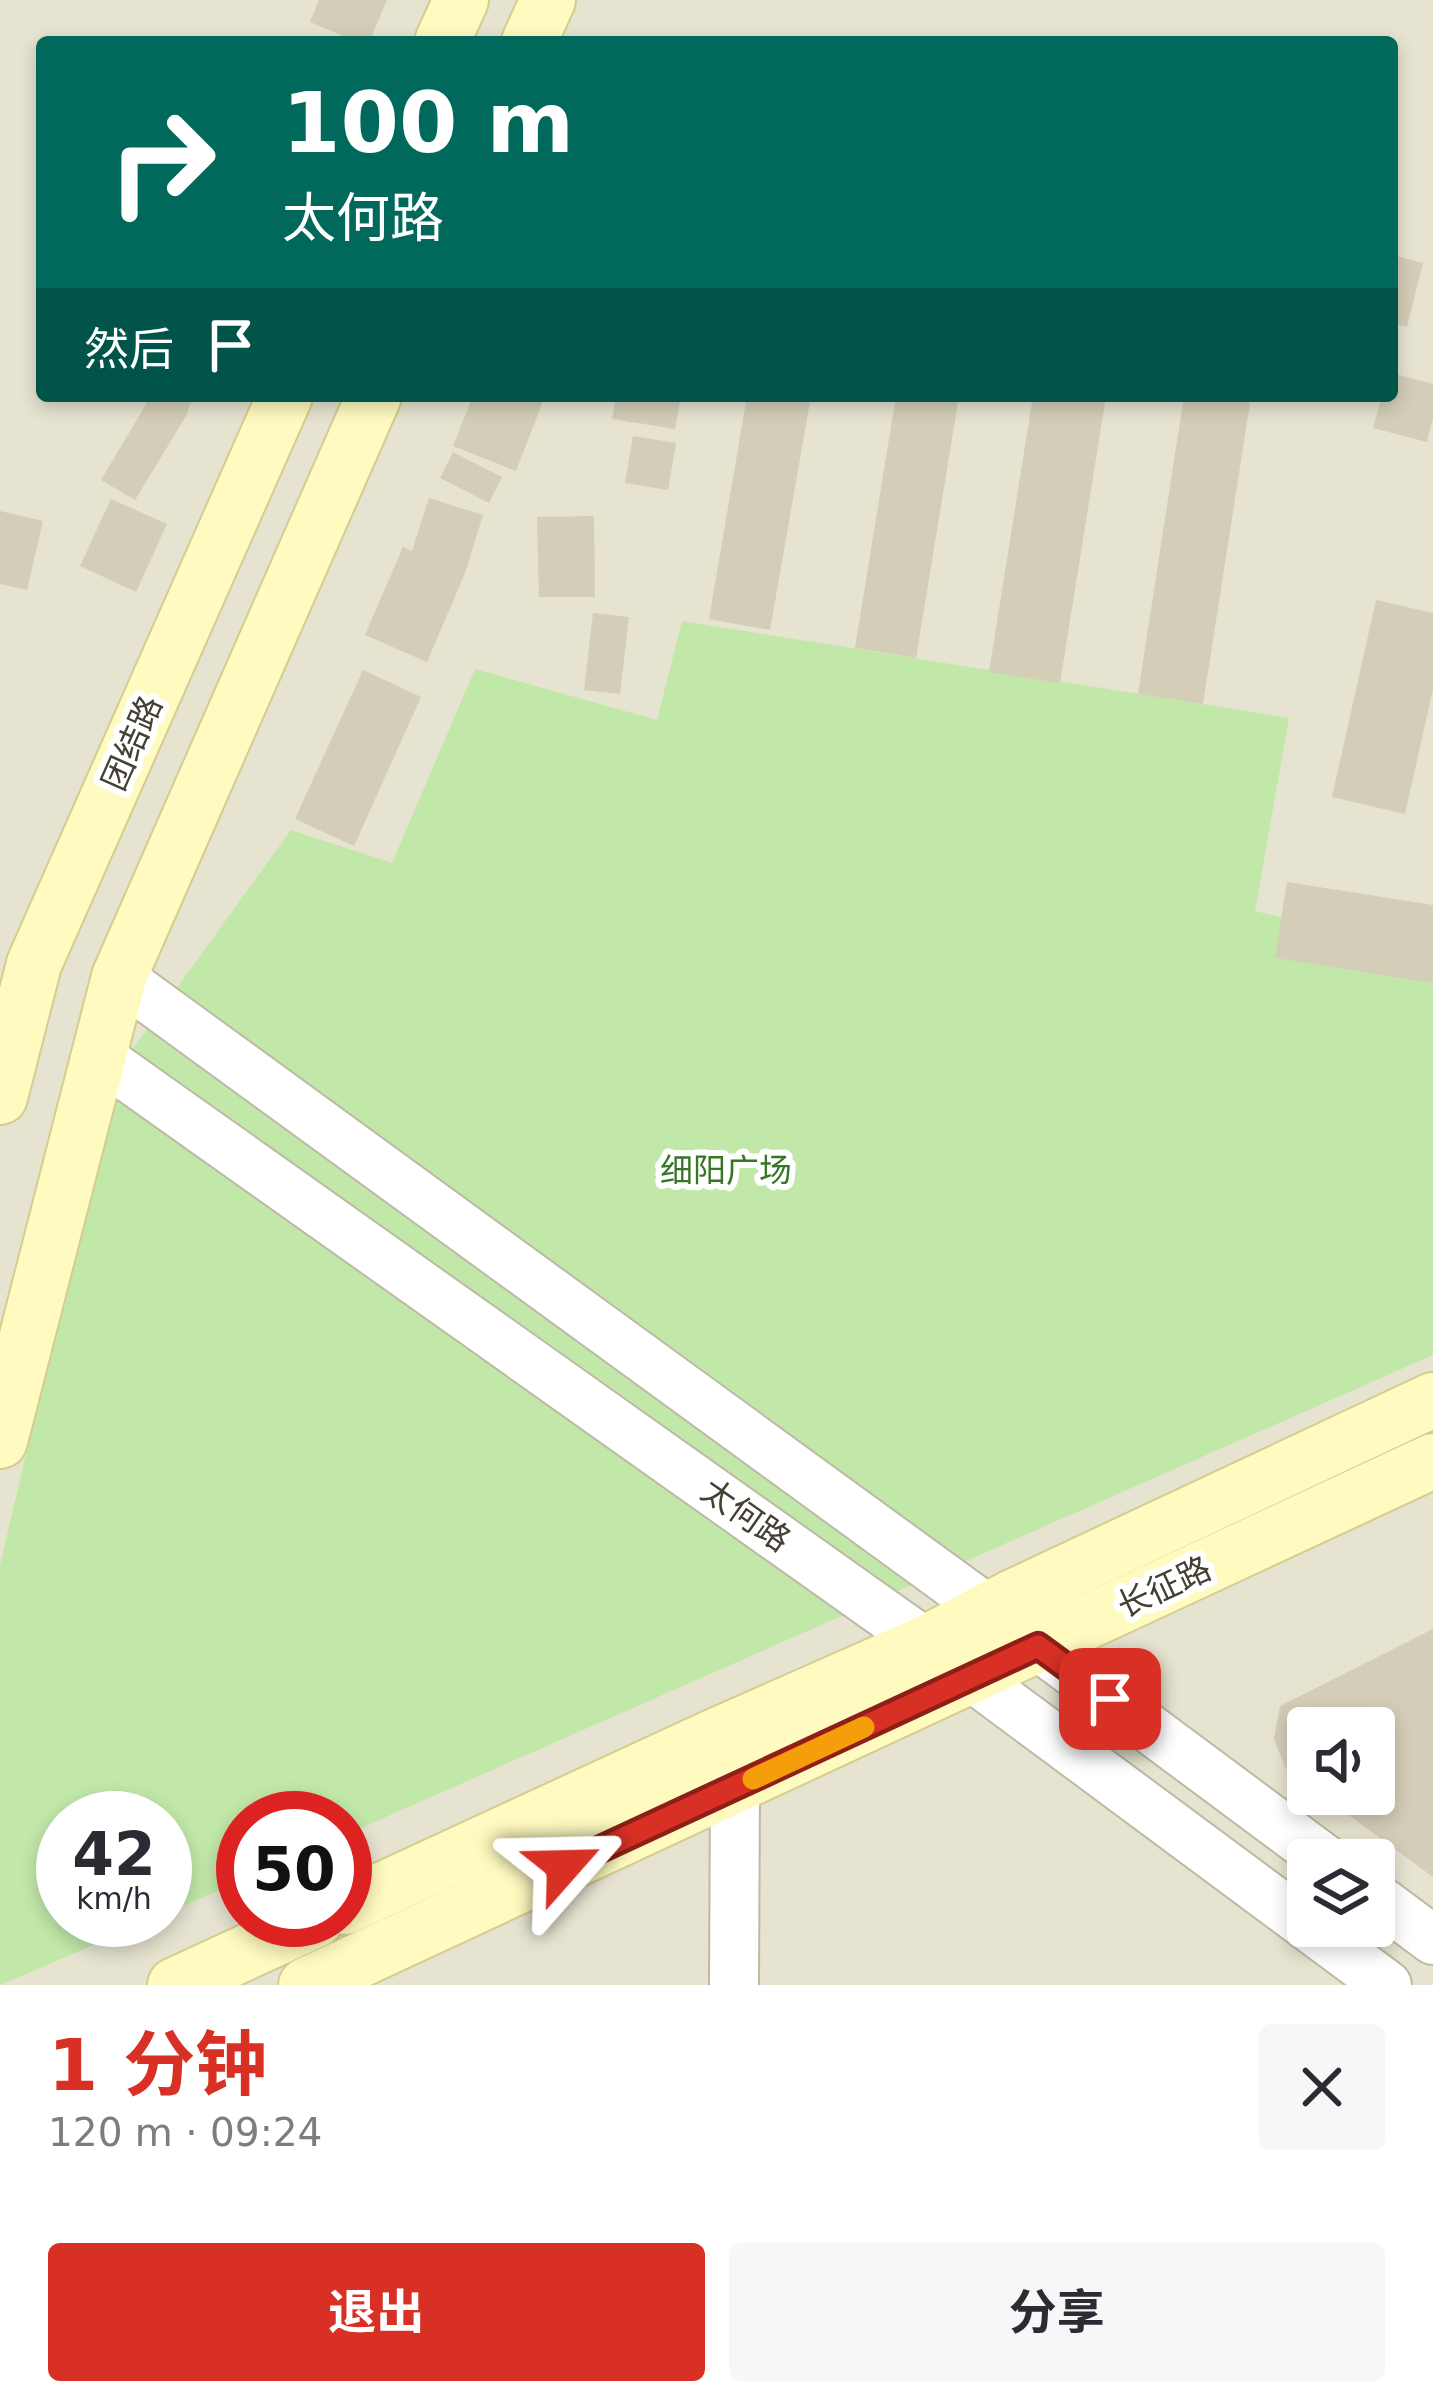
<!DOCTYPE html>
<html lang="zh">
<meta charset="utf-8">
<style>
:root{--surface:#fff;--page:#f7f7f7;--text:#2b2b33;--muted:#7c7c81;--accent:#d93025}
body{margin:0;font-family:"DejaVu Sans","Noto Sans SC",sans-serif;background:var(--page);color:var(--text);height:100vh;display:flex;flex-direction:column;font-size:45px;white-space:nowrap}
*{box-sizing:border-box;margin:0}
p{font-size:39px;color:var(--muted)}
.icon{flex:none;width:66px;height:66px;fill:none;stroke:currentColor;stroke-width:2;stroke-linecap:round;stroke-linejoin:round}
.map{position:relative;height:1985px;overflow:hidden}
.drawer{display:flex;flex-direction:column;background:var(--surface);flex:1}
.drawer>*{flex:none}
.guide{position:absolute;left:36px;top:36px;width:1362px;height:366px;border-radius:12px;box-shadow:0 6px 18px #0003;background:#00695c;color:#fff;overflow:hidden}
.tools{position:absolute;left:1287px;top:1707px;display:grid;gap:24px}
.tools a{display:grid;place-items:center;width:108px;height:108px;border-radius:12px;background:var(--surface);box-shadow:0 6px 18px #0003;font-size:60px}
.speed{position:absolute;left:36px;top:1791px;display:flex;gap:24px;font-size:60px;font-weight:700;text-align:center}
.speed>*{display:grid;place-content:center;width:156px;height:156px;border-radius:50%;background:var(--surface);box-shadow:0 6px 18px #0003;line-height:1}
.speed small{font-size:30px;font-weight:400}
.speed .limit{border:18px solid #d22;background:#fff;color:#111}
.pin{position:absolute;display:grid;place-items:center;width:102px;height:102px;color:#fff;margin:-51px;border-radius:24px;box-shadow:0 6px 18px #0006}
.me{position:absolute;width:132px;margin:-66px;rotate:65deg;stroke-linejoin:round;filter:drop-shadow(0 0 9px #0008)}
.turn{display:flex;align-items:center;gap:42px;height:252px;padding:0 48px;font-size:54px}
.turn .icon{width:156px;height:156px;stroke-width:2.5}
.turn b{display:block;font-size:84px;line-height:102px}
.then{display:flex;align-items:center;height:114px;padding:0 48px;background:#0003;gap:24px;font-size:45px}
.round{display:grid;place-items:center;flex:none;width:126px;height:126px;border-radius:12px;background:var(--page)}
.overview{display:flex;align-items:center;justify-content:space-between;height:204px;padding:0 48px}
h1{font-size:72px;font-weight:700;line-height:90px;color:var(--accent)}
.button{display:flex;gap:24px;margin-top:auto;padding:24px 48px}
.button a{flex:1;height:138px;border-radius:12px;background:var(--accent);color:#fff;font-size:48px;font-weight:700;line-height:138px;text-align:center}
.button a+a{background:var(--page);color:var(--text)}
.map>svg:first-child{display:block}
.residential{fill:#e6e3d0;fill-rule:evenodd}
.green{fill:#c2e8a9}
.building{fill:#d4cdb8}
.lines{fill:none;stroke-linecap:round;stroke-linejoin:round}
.tertiary-casing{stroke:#bdb9a5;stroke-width:52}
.secondary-casing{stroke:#d4cd90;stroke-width:58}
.tertiary{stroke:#fff;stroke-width:48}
.secondary{stroke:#fffabf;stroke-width:54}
.route-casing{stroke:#8d1f18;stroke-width:30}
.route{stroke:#d93025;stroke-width:21}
.slow{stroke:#f59e0b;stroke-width:21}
.labels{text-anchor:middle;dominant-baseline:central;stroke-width:12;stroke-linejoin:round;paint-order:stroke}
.street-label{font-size:33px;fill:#444033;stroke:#fff}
.park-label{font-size:33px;fill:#377625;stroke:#fff}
</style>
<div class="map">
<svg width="1433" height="1985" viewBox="0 0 1433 1985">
<rect width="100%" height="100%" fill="#f2f0e2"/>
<path class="residential" d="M0,0H1433V1985H0ZM42,42H1392V396H42ZM1308,1728H1374V1794H1308ZM63,1818H165V1920H63ZM243,1818H345V1920H243ZM1308,1860H1374V1926H1308Z"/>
<polygon class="green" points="682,621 1289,718 1255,911 1433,952 1433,1355 345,1835 345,1818 243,1818 243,1880 165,1914 165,1818 63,1818 63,1920 152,1920 0,1985 0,1565 116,1072 291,830 392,863 475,669 657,720"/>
<g class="building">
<polygon points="319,0 387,0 369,42 358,42 310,22"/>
<polygon points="1392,255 1423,263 1407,327 1392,323"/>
<polygon points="1392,373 1433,384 1433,418 1427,442 1373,428 1382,396 1392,396"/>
<polygon points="148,396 193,396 186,416 135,500 101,480 148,401"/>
<polygon points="473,396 545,396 516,471 453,446"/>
<polygon points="616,396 681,396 675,429 612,419"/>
<polygon points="747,396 811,396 770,630 709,619"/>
<polygon points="896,396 959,396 916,658 855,648"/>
<polygon points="1033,396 1106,396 1060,683 989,672"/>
<polygon points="1184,396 1204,396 1250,403 1203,704 1138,694"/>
<polygon points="633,436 676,443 668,490 625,483"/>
<polygon points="453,452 502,477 489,503 440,478"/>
<polygon points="429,498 483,515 465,573 427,662 365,635 403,547 412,551"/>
<polygon points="111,499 167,524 136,592 80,566"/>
<polygon points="0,511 43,521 27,590 0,584"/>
<polygon points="594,516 595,597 539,597 537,517"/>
<polygon points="1376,600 1433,613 1433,689 1405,814 1332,797"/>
<polygon points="593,613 629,617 620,694 584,690"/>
<polygon points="363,670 421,697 354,846 295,819"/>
<polygon points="1287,882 1433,905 1433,983 1275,958"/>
<polygon points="1433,1629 1433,1877 1320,1794 1374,1794 1374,1728 1308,1728 1308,1785 1286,1769 1274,1739 1280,1706"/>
</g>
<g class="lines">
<g class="tertiary-casing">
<g id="tertiary">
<polyline points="119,977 1038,1646 1326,1860"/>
<polyline points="97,1055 926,1643 1387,1985"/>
<polyline points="1374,1896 1433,1940"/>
<polyline points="734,1985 735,1787"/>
</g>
</g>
<g class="secondary-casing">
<g id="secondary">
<polyline points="442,42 461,0"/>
<polyline points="529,42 548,0"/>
<polyline points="0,1097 34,964 285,396"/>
<polyline points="0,1441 119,977 374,396"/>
<polyline points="345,1907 713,1737 926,1643 1015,1596 1433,1400"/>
<polyline points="175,1985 316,1920"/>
<polyline points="306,1985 1433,1461"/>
</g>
</g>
<use href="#tertiary" class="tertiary"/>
<use href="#secondary" class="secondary"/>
</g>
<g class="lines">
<g class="route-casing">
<polyline id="route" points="564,1866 1038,1646 1110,1699"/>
</g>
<use href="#route" class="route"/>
<polyline class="slow" points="753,1779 864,1727"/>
</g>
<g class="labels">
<g class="street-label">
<text transform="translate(132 743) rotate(-66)">团结路</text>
<text transform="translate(746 1515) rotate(35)">太何路</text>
<text transform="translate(1164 1587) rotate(-25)">长征路</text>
</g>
<g class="park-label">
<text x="726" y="1170">细阳广场</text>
</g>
</g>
</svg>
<div class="tools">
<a><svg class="icon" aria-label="sound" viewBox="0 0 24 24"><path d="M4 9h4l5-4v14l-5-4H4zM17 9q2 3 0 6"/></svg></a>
<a><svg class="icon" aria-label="layers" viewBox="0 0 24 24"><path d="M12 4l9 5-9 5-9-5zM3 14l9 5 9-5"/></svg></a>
</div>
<div class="speed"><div>42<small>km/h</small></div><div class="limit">50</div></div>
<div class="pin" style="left:1110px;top:1699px;background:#d93025"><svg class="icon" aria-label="arrive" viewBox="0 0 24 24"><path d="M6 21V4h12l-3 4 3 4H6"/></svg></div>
<svg class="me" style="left:564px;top:1866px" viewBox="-20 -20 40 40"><path d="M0-17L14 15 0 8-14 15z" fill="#d93025" stroke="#fff" stroke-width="4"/></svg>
<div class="guide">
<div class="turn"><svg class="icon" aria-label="right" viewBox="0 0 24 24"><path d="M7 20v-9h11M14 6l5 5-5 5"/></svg><div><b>100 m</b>太何路</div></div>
<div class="then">然后<svg class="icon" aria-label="arrive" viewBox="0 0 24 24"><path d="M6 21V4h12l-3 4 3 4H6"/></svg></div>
</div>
</div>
<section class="drawer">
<div class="overview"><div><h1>1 分钟</h1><p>120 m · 09:24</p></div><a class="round"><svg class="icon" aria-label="close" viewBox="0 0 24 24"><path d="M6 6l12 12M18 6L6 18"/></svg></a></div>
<div class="button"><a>退出</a><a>分享</a></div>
</section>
